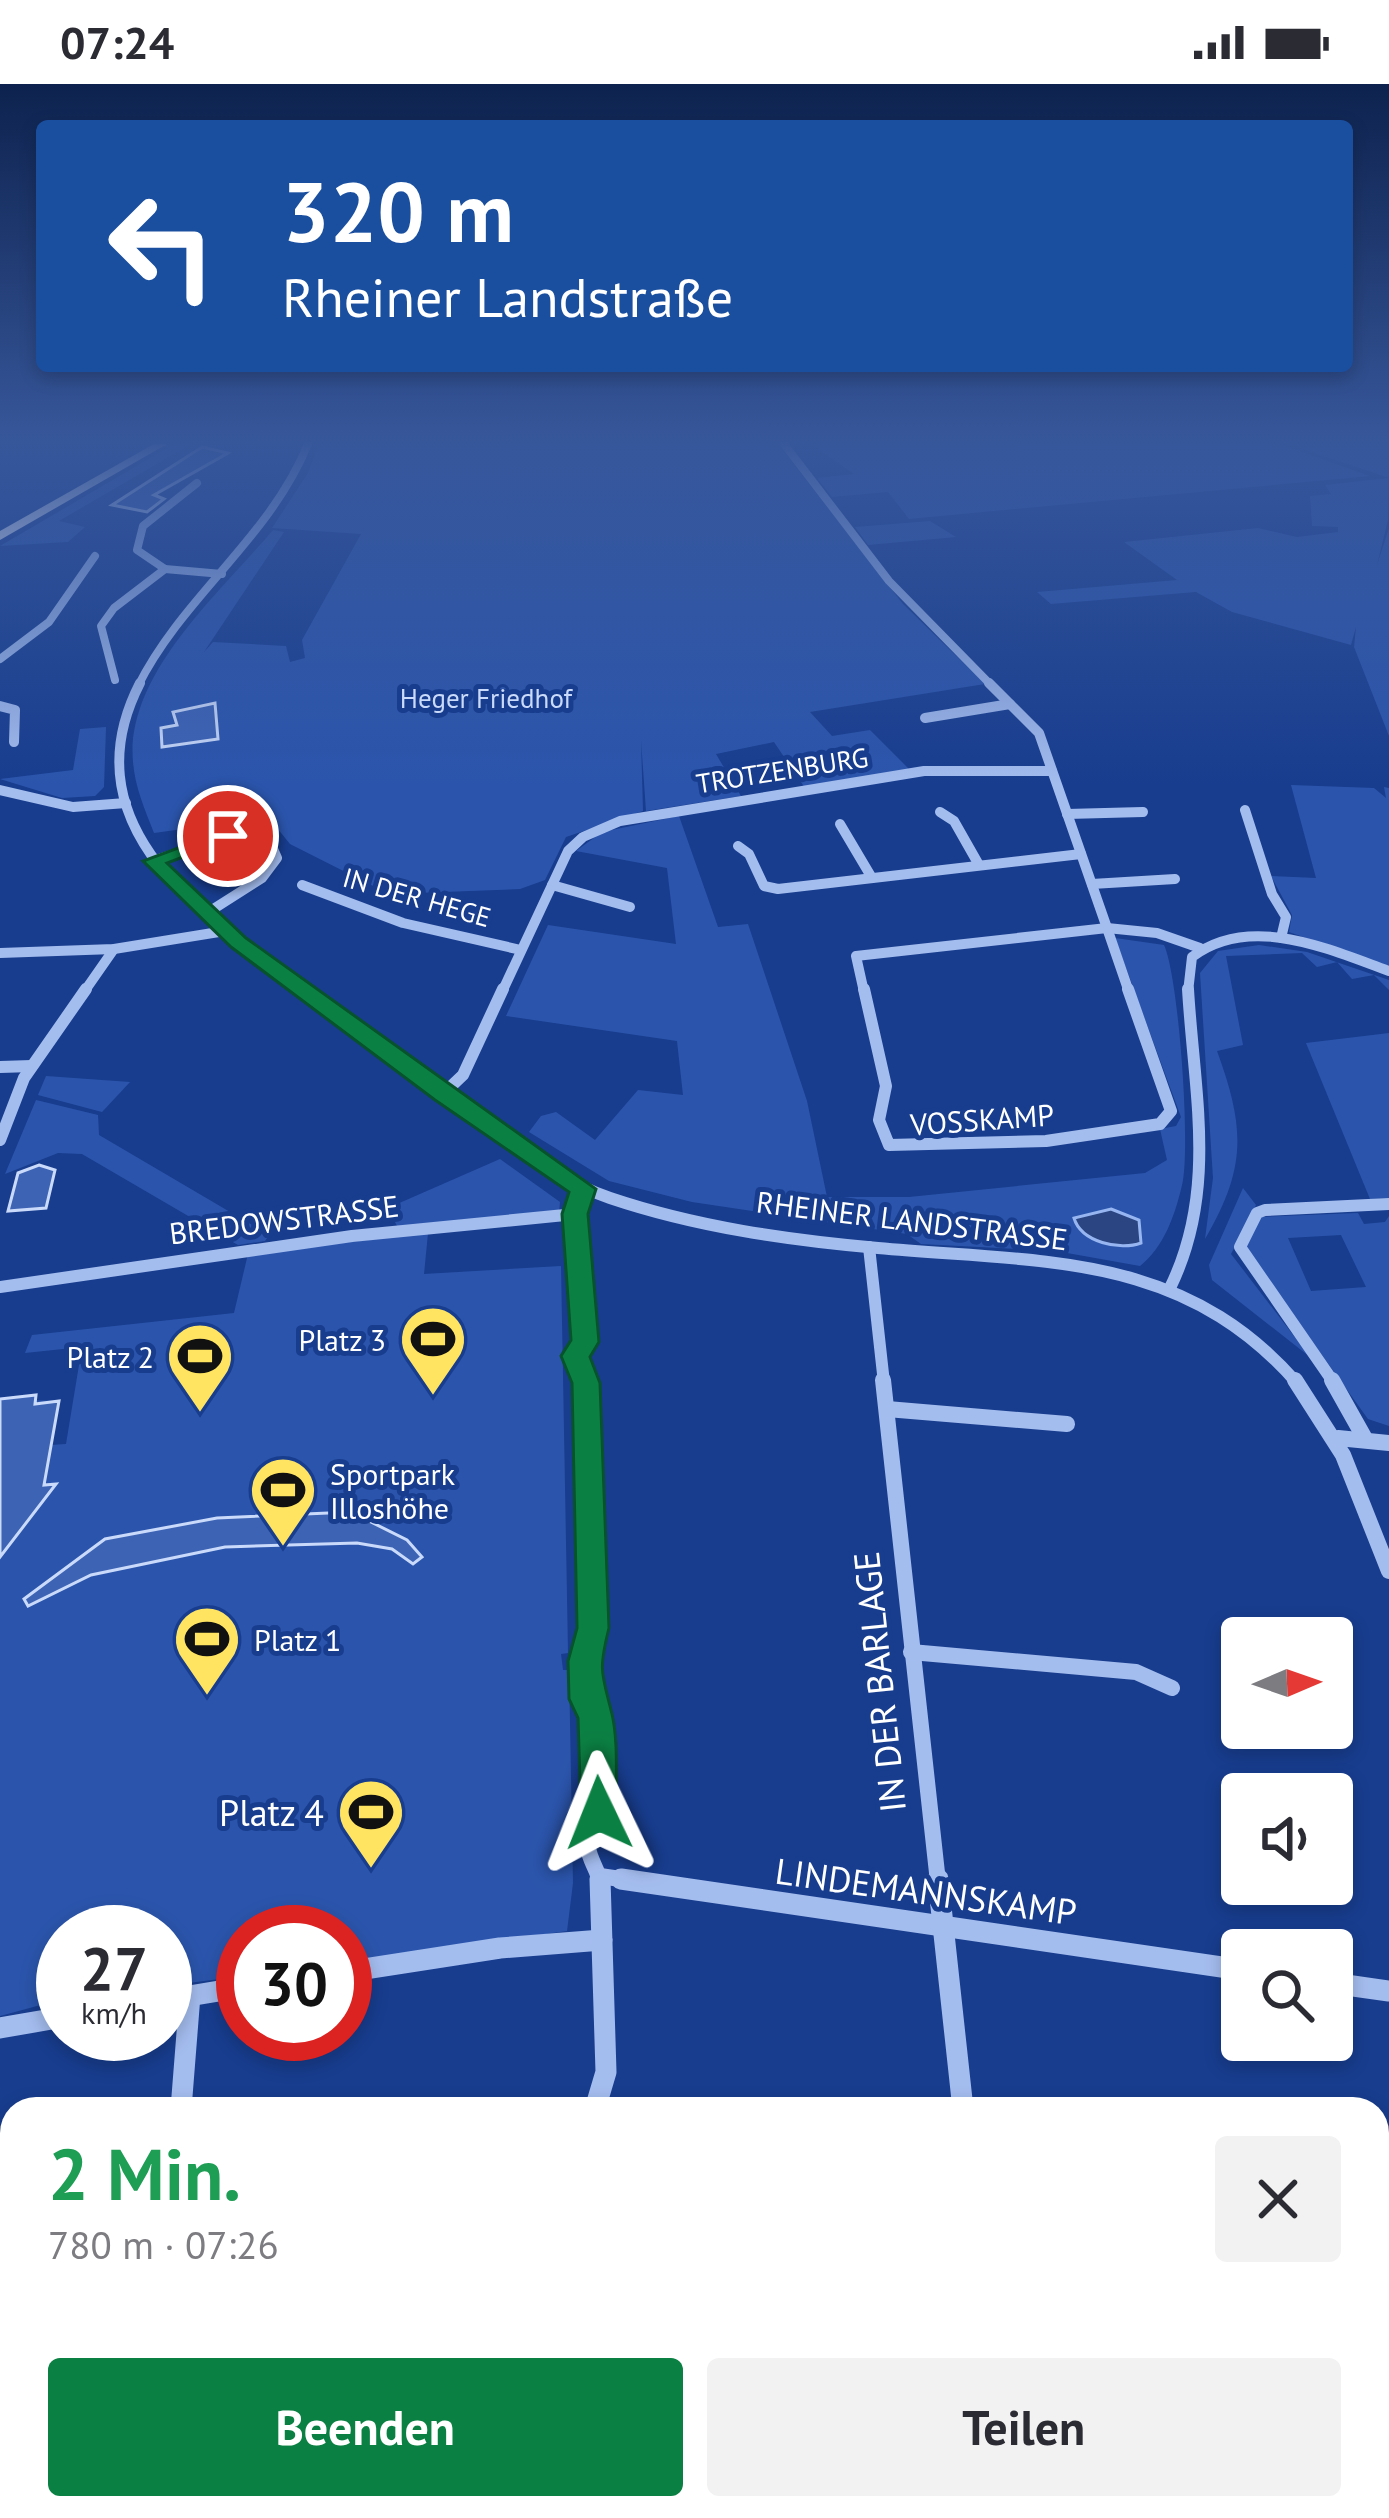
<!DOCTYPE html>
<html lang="de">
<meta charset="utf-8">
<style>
:root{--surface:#fff;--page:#f2f2f3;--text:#2b2b33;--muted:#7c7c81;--accent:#0b8043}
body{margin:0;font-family:"PT Sans",sans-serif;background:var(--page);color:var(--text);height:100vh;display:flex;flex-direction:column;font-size:45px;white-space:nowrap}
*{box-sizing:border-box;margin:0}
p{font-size:39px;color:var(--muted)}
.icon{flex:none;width:66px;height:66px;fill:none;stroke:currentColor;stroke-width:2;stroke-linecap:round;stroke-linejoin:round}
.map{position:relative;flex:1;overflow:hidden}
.details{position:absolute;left:0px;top:2013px;width:1389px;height:423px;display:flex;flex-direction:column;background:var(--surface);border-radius:36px 36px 0 0;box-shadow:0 6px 18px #0003}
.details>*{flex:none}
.banner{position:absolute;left:36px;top:36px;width:1317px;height:252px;border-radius:12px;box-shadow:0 6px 18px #0003;background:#1a4fa0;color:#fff;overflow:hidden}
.needle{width:78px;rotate:88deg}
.controls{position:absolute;left:1221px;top:1533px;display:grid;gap:24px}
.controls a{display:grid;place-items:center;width:132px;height:132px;border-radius:12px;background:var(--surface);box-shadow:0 6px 18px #0003;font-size:60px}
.speed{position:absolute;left:36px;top:1821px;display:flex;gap:24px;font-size:60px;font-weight:700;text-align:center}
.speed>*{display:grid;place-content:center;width:156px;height:156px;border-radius:50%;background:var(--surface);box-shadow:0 6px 18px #0003;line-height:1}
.speed small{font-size:30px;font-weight:400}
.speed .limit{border:18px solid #d22;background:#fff;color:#111}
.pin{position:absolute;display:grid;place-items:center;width:102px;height:102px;color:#fff;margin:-51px;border:6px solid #fff;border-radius:50%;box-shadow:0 3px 12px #0007}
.me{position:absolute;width:132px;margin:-66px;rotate:358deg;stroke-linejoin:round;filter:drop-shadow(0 0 9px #0008)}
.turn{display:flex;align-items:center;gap:42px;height:252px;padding:0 48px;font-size:54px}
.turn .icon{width:156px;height:156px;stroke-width:2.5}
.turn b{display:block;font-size:84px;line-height:102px}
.round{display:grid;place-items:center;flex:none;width:126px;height:126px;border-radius:12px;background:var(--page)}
.overview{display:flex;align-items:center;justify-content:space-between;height:204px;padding:0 48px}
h1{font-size:72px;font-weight:800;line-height:90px;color:#1e9e55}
.action{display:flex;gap:24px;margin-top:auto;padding:24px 48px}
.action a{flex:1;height:138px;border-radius:12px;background:var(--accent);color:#fff;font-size:48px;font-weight:800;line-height:138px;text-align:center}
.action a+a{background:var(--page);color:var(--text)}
.status{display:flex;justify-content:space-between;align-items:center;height:84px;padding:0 60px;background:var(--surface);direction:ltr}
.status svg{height:33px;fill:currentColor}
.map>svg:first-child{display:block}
.green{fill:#2b55ac;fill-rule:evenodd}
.water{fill:#2a4581;stroke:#97b6f1;stroke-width:3}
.building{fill:#3d63b4;stroke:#cadafa;stroke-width:3}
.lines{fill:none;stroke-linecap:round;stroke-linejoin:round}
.minor-far4{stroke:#a4bdef;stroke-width:8}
.minor-far3{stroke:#a4bdef;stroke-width:10}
.minor-far2{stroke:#a4bdef;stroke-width:12}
.minor-far1{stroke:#a4bdef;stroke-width:16}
.minor{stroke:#a4bdef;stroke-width:21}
.highway{fill:#fff;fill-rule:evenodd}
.route{fill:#0b8043;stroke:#07532c;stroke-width:3}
.labels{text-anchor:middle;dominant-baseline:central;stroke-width:10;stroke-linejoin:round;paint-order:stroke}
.far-park-label{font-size:27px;fill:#cadafa;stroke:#183d8e}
.far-street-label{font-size:27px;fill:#fff;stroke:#183d8e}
.street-label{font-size:30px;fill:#fff;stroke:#183d8e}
.poi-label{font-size:30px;fill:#fff;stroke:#183d8e;text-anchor:end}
.near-street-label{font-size:36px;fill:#fff;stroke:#183d8e}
.near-poi-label{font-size:36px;fill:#fff;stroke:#183d8e;text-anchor:end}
</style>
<div class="status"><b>07:24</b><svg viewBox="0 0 49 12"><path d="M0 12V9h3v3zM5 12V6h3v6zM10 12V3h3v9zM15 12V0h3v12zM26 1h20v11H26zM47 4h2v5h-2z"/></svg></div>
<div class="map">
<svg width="1389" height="2434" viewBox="0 0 1389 2434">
<rect width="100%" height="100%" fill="#183d8e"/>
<g class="green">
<polygon points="174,360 191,360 59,437 85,443 68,458 0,462"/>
<path d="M319,360H778L903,520L985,600L810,628L832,652L870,646L911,687L805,704L774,658L716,670L741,712L646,727L641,656L643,727L566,753L545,796L520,805L389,810L290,760L277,744L248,736L154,749C145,726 135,703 133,678C125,590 221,508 273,446L284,448L204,568L213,558L286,562L290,578L305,574L302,556L361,450L272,444L308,389Z"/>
<polygon points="811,360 1279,360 1370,392 909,435 888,408 832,413 817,394 854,390"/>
<polygon points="1288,360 1389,360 1389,394"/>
<polygon points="1389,394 1388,436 1377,481 1389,444 1389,652 1354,563 1356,543 1351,561 1232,528 1196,508 1051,520 1037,508 1177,496 1124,458 1258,444 1297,453 1338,448 1338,443 1312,442 1310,412 1331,410 1325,401"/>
<polygon points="930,437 956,453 868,461 855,443"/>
<polygon points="106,643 104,703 95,712 62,714 0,695 73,686 80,645"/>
<polygon points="1291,701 1374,704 1386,714 1384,703 1389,704 1389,883 1289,848 1292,831 1271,792 1316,794"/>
<path d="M679,732L718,843L748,840L807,1017L827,1113H909L1145,1089L1167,1076L1160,1045L1176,1042L1181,1033L1115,854L1164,861C1179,894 1191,1066 1182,1101C1175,1131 1164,1163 1140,1182L1056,1167L921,1160L907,1150L692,1118L609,1097L529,1048L541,1032L556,1028L595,1056L638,1006L683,1011L677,957L506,932L548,841L676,860L667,784L576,767L602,748Z"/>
<path d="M1259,861L1307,868L1389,896V906L1374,891L1352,895L1337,878L1317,883L1302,869L1226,872L1243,961L1217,967C1245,1044 1247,1083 1205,1155L1213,1094L1200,889L1218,867Z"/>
<polygon points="1389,949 1389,1114 1370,1115 1306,959"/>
<polygon points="46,992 130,998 102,1028 38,1011"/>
<polygon points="36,1016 98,1031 99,1051 269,1151 265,1157 238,1161 82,1070 58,1069 5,1090"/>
<polygon points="500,1075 560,1118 559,1128 398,1144 388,1124"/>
<polygon points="1243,1104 1256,1121 1231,1170 1310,1273 1212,1196 1209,1181"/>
<path d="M1358,1129L1364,1140L1385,1138L1389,1132V1342L1368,1335L1244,1163L1259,1133ZM1341,1151L1366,1203L1311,1207L1288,1154Z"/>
<polygon points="428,1149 424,1190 561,1182 568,1569 561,1570 563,1586 569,1586 573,1799 567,1847 345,1878 345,1848 243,1848 243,1892 165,1902 165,1848 63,1848 63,1915 0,1932 0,1315 59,1317 51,1361 66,1360 82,1263 25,1269 32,1251 234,1229 248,1170"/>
</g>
<path class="water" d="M1111,1125L1139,1136L1141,1159C1120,1167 1081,1158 1074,1134Z"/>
<g class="building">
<polygon points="202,363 228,369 154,411 164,415 147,428 112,421"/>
<polygon points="215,619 218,655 162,663 161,644 177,641 173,628"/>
<polygon points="39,1081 55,1086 46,1124 8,1127 18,1089"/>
<polygon points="36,1311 35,1320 59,1317 44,1401 56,1400 0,1473 0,1315"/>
<polygon points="351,1428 407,1456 422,1473 413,1480 392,1465 357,1459 225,1463 91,1491 28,1522 24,1515 105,1455 217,1434"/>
</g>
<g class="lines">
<g class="minor-far4">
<polyline points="784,360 889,497 992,602"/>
<polyline points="197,399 143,442 137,466 165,485 222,490"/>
<polyline points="0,575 49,538 95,472"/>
<polyline points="115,596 101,542 114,524 165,485"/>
<path d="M138,602C183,512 269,455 308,360"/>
</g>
<g class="minor-far3">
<path d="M140,599C66,743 205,833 306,908"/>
<polyline points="989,599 1039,649 1107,844"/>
<polyline points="0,622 15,626 14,658"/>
<polyline points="925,634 1010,620"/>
<polyline points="0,706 73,723 126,719"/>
<polyline points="1245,726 1272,810 1286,833 1281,854"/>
<polyline points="940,728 954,737 979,781"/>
<polyline points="1067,730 1143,728"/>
<polyline points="840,740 872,794"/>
<polyline points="738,762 749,770 764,802 778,805 1081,770"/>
<polyline points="153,777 228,752 270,758 277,774 262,794 204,831"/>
<polyline points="1092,800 1175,795"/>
<polyline points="302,801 403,839 521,866"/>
<polyline points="552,801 630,823"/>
<polyline points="1107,844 1157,849 1200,864"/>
<polyline points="1107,844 1129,908"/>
<polyline points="0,869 114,865 225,847"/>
<polyline points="84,908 114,865"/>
<polyline points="502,908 568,767 583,753 620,737 924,687 1052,687"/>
<polyline points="864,908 856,872 1107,844"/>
<path d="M1188,908L1192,873C1250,829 1328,865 1389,887"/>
</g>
<g class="minor-far2">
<path d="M302,905C360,948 419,992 478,1034C520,1064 561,1098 610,1114C696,1143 788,1156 878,1164C1038,1179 1181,1166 1297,1299"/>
<polyline points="864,905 886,1002 879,1036 889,1061 1046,1057 1160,1040 1171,1027 1128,905"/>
<polyline points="0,983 32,982"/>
<polyline points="443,1010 463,991 503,905"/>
<polyline points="0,1056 24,994 86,905"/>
<polyline points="583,1105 575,1130 585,1258 575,1272 586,1299"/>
<polyline points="869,1163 884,1299"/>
<polyline points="0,1203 352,1152 575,1130"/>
<path d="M1170,1204C1218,1106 1194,1009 1188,905"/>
<polyline points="1334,1299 1240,1163 1257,1129 1265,1126 1389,1120"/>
</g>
<g class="minor-far1">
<path d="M585,1296L593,1544C577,1611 610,1665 599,1728C597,1741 586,1749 588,1763C589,1775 598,1786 600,1798"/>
<polyline points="883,1296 938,1798"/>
<polyline points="1295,1296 1343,1371 1389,1487"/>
<polyline points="1332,1296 1364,1353"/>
<polyline points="887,1325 1067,1340"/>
<polyline points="1338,1354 1389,1359"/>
<polyline points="911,1568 1136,1588 1172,1604"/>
<polyline points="600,1792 641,1798"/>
</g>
<g class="minor">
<polyline points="621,1795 1242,1886"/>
<polyline points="938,1795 963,2025"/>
<polyline points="345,1888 500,1864 602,1856"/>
<polyline points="1332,1899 1389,1907"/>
<polyline points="165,1916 243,1903"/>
<polyline points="0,1944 63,1933"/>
<polyline points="181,2025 190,1911"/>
<polyline points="595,2025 606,1988 600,1795"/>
<polyline points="618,2424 618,2434"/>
<polyline points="1007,2424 1008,2434"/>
<polyline points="1313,2424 1319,2434"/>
<polyline points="150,2434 151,2424"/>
</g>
<polygon class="highway" points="154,360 167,360 0,456 0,447"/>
</g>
<linearGradient id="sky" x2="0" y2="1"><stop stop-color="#0d224e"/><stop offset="0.51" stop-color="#37579b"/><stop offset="1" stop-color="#37579b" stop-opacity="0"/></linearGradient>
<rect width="1389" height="701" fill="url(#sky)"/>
<path class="route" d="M221,748L238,752L167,779L246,854L596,1105L588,1130L599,1258L590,1273L600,1299L609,1544C598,1588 602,1589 612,1630C619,1660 615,1698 617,1729L611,1741L599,1746L586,1741L581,1729L578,1634L569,1615L568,1577L577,1544L572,1299L561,1272L571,1256L562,1130L569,1108L435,1016L231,863L143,777Z"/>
<defs>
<g id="stadium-pin" transform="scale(3.45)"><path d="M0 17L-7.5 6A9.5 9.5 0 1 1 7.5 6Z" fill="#ffe462" stroke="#183d8e"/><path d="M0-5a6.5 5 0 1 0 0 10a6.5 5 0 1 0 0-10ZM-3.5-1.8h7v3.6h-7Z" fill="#111"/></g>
</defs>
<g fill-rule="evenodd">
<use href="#stadium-pin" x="433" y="1255"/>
<use href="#stadium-pin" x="200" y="1272"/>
<use href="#stadium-pin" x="283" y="1406"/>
<use href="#stadium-pin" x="207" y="1555"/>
<use href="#stadium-pin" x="371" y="1728"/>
</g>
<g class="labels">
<g class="far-park-label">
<text x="486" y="614">Heger Friedhof</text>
</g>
<g class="far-street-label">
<text transform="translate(782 686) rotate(-9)">TROTZENBURG</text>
<text transform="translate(417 813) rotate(16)">IN DER HEGE</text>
</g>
<g class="street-label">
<text transform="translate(982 1035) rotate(-4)">VOSSKAMP</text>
<text transform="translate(284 1135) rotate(-7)">BREDOWSTRASSE</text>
<text transform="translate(912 1136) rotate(7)">RHEINER LANDSTRASSE</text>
</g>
<g class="poi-label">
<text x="386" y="1255">Platz 3</text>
<text x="154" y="1272">Platz 2</text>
<text x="330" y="1389" text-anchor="start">Sportpark<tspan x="330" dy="34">Illoshöhe</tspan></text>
<text x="254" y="1555" text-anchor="start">Platz 1</text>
</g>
<g class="near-street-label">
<text transform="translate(879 1598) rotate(-96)">IN DER BARLAGE</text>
<text transform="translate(926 1807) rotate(8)">LINDEMANNSKAMP</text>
</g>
<g class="near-poi-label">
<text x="324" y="1728">Platz 4</text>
</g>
</g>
</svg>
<div class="controls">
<a><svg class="needle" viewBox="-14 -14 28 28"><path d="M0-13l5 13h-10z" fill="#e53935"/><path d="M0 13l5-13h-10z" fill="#7c7c81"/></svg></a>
<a><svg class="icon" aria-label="sound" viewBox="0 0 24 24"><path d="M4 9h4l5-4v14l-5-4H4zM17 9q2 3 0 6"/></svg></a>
<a><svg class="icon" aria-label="search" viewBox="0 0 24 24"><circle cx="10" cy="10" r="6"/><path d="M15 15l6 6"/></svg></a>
</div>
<div class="speed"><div>27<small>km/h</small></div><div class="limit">30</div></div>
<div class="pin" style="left:228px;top:752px;background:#d93025"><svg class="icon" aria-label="arrive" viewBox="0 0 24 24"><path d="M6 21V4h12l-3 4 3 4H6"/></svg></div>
<svg class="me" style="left:599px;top:1729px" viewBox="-20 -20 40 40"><path d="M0-17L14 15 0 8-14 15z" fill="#0b8043" stroke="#fff" stroke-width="4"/></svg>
<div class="banner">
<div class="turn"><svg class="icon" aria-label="left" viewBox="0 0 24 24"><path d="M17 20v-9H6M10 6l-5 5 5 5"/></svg><div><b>320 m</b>Rheiner Landstraße</div></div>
</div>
<section class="details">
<div class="overview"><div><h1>2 Min.</h1><p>780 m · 07:26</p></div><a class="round"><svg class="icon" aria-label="close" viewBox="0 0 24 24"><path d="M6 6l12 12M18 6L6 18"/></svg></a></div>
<div class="action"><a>Beenden</a><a>Teilen</a></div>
</section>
</div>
